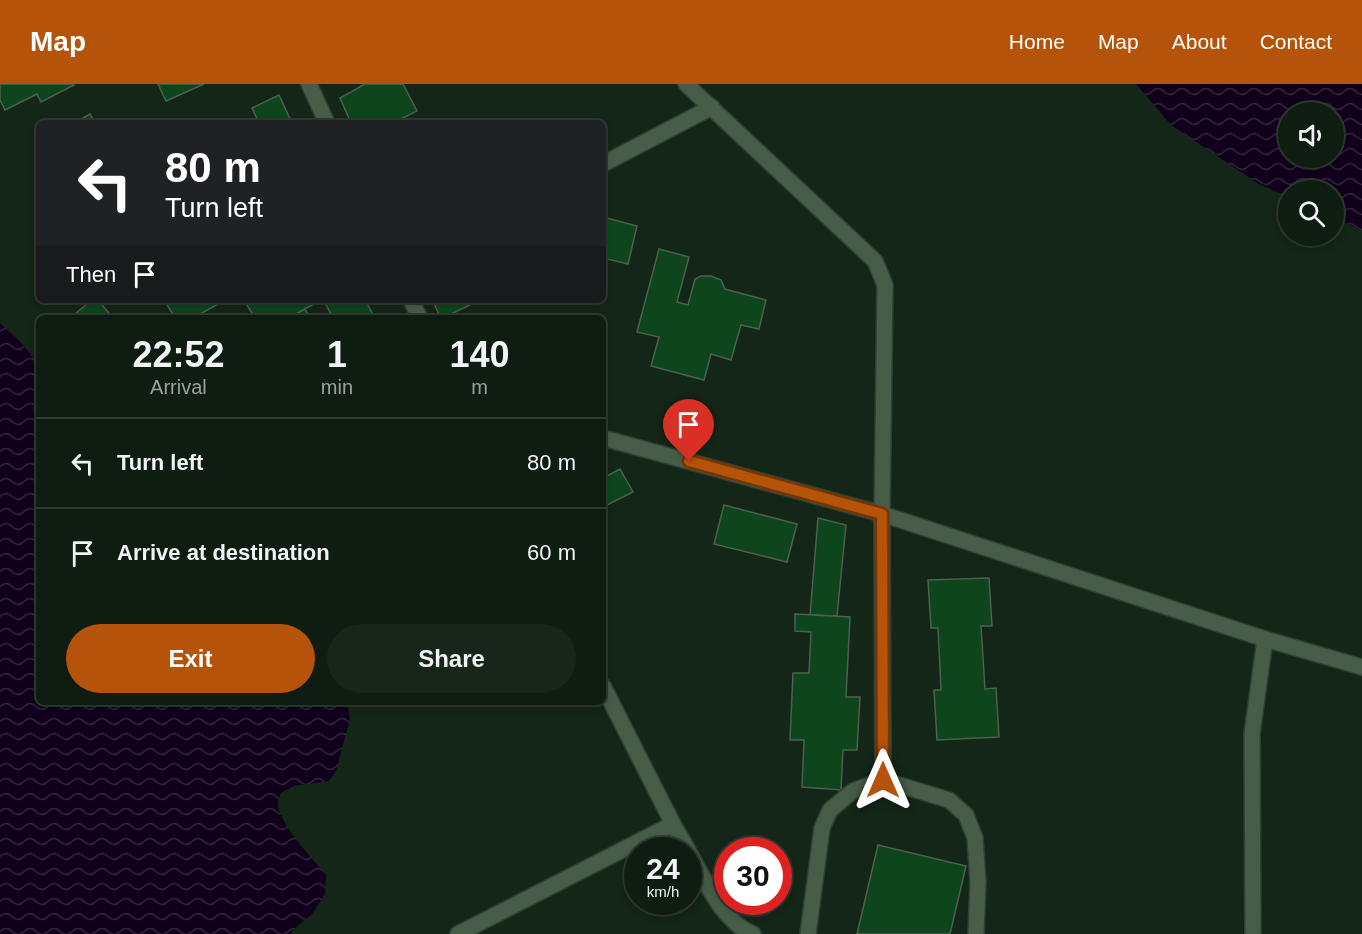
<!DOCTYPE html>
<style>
:root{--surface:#0f1c11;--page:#18251a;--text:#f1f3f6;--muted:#9ba19f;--line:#2f3a31;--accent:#b45309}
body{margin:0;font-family:Helvetica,sans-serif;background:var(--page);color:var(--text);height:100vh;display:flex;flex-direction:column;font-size:22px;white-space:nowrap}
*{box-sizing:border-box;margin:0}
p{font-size:20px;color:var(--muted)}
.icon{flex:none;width:33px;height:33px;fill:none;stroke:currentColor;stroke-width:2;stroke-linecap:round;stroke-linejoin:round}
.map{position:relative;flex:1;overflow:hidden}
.panel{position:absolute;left:36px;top:231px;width:570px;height:390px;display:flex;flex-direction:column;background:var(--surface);border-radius:9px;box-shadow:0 3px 9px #0003,0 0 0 2px var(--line)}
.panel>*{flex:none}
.banner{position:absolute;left:36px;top:36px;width:570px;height:183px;border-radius:9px;box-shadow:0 3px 9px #0003,0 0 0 2px var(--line);background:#202124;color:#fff;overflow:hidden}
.buttons{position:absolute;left:1278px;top:18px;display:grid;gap:12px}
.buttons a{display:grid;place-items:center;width:66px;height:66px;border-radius:50%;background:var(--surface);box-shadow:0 3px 9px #0003,0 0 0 2px var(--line);font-size:30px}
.speed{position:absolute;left:624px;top:753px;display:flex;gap:12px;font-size:30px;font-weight:700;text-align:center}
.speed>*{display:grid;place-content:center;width:78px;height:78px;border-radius:50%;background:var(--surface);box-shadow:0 3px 9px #0003,0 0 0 2px var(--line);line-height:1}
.speed small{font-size:15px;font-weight:400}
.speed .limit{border:9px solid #d22;background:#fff;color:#111}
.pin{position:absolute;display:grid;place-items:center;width:51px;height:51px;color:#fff;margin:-62px -26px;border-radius:50% 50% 50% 0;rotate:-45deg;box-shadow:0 0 6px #0007}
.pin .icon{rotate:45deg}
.me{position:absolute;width:66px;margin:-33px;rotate:0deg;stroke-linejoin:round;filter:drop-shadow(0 0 4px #0008)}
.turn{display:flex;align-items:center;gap:21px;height:126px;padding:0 30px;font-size:27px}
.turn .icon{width:78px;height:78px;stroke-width:2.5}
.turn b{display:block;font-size:42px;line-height:51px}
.then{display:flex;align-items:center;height:57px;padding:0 30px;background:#0003;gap:12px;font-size:22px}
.eta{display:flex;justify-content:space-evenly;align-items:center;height:102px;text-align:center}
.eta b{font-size:36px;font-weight:800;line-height:42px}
.button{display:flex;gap:12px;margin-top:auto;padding:12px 30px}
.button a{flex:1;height:69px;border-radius:36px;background:var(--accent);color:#fff;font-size:24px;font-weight:800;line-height:69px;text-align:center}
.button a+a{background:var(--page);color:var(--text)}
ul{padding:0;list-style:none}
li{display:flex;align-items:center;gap:18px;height:90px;padding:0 30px;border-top:2px solid var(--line)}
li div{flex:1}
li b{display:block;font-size:22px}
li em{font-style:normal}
header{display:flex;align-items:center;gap:36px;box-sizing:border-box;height:84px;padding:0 30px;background:var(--accent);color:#fff}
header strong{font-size:28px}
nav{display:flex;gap:33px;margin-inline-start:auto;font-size:21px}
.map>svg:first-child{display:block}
.water{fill:url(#water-waves);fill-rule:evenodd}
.building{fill:#0e451c;stroke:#4d604f;stroke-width:1.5}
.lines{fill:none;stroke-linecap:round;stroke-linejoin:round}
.minor-casing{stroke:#2f4032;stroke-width:18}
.minor{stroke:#475c49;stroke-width:15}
.route-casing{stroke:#753606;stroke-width:15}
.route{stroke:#b45309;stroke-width:10}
</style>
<header>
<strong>Map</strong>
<nav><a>Home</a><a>Map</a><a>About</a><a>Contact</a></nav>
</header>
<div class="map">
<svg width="1362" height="850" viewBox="0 0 1362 850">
<defs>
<pattern id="water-waves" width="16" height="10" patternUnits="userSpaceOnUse" patternTransform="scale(1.5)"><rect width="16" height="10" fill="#11001c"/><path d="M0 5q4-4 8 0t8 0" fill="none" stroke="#33253c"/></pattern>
</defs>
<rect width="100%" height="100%" fill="#142617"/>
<g class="water">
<path d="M1136,0H1362V146L1334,134V106H1288V113L1259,100L1171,41ZM1288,28H1334V74H1288Z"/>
<path d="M0,239C14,253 34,267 38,287C42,304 25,323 39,337V618H347L350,635L336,687L329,697L294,702L281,709C280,712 278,715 278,719C277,736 313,777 326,790L325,810L312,830L293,846L291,850H0Z"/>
</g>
<g class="building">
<polygon points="0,0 73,0 74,1 41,18 37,10 5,26 0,16"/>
<polygon points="158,0 204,0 166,17"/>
<polygon points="365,0 403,0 417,27 393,39 351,39 340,14"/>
<polygon points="279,11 290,35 283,39 259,39 252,24"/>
<polygon points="90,30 95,39 74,39"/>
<polygon points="603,133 637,142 628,180 603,174"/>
<polygon points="659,165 689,173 677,218 688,221 695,195 701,192 711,192 721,196 725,205 766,216 759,245 741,241 731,276 711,270 704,296 651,282 659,253 637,248"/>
<polygon points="92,216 98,216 113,234 70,234"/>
<polygon points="164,216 221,216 222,218 193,234 175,234"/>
<polygon points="249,216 321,216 292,232 293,234 255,234 245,218"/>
<polygon points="326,216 365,216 375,234 333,234 324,217"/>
<polygon points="432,216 480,216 443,234 441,234"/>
<polygon points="305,225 310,234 293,234 292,232"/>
<polygon points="620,385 633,408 603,423 603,394"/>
<polygon points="724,421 797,440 787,478 714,460"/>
<polygon points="818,434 846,441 837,532 810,531"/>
<polygon points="989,494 992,542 981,542 985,605 996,604 999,653 937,656 934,606 941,606 938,544 931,544 928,496"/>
<polygon points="795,530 850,533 846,613 860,613 857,666 843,666 841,706 802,703 804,656 790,656 793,589 809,589 811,548 795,547"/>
<polygon points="878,761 966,782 950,850 857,850"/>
</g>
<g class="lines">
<g class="minor-casing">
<g id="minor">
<polyline points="309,0 327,39"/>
<polyline points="603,80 712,23"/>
<polyline points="411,216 420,234"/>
<polyline points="603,354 882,430 885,201 875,177 686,0"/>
<polyline points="603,602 673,740 688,766"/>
<polyline points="883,696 882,430 1265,555 1362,583"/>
<path d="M688,767C705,795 722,838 753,850"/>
<polyline points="458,850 673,740"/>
<polyline points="808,850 822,744 830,726 853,707 883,696 949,716 966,731 975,754 978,798 976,850"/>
<polyline points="1253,850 1252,650 1265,555"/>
</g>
</g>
<use href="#minor" class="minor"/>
</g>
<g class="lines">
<g class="route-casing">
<polyline id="route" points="689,377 882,430 883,696"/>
</g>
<use href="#route" class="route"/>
</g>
</svg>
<div class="buttons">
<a><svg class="icon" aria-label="sound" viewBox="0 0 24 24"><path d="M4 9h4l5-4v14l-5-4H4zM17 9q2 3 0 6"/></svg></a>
<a><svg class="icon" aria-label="search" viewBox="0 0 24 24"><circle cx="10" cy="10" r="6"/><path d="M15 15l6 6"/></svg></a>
</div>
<div class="speed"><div>24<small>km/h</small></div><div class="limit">30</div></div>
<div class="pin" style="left:689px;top:377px;background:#d93025"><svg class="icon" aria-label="arrive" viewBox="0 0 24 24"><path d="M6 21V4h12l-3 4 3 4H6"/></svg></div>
<svg class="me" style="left:883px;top:696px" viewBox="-20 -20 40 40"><path d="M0-17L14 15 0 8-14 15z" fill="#b45309" stroke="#fff" stroke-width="4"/></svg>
<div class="banner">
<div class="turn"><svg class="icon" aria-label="left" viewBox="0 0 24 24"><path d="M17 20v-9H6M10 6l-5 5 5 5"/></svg><div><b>80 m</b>Turn left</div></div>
<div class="then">Then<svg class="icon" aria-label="arrive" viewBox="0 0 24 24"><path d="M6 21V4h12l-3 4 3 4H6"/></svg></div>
</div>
<section class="panel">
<div class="eta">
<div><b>22:52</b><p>Arrival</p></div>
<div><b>1</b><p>min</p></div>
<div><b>140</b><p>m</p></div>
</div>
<ul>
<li><svg class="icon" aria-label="left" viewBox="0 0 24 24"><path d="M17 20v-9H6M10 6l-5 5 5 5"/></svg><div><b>Turn left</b></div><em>80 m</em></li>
<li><svg class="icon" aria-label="arrive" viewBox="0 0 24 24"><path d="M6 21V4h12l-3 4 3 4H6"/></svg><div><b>Arrive at destination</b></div><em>60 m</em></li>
</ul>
<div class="button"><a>Exit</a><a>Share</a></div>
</section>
</div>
